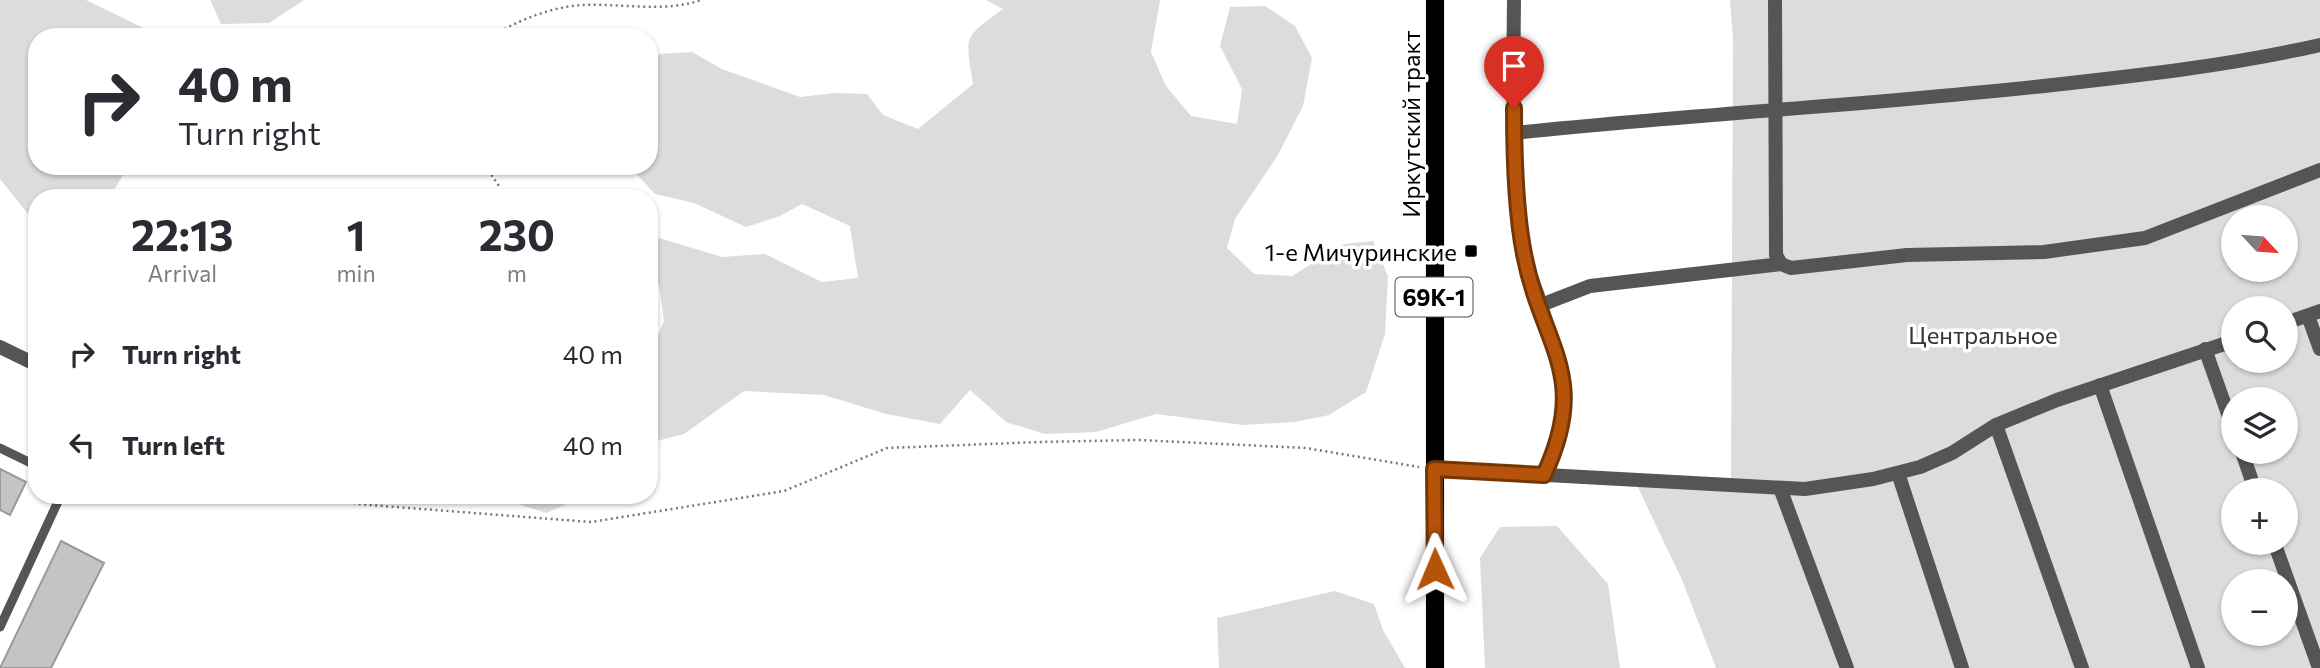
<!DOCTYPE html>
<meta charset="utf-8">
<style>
:root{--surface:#fff;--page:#f7f7f7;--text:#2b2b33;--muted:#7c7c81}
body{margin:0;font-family:Commissioner,sans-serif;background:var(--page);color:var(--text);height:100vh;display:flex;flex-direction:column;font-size:26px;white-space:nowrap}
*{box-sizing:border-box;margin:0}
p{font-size:23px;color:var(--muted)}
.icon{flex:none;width:38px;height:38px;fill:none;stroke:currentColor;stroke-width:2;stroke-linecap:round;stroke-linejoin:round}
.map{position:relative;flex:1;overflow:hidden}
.details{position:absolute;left:28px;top:189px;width:630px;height:315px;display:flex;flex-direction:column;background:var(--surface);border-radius:28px;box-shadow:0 2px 5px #0004}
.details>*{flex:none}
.hud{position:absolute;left:28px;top:28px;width:630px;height:147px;border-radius:28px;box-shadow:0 2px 5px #0004;background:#fff;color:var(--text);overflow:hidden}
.needle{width:46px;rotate:116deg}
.fabs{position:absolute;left:2221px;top:205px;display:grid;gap:14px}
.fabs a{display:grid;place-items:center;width:77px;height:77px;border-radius:50%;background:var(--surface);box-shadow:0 2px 5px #0004;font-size:35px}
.pin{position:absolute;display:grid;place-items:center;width:60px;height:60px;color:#fff;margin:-72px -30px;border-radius:50% 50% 50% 0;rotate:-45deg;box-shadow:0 0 7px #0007}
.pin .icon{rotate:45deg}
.me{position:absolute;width:77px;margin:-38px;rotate:359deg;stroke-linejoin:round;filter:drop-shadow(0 0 5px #0008)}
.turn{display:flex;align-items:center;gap:24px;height:147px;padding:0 35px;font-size:32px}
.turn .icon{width:91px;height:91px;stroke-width:2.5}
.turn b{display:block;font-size:49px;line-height:60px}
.eta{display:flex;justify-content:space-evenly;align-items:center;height:119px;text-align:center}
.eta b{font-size:42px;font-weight:700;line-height:49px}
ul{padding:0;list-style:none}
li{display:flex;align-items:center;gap:21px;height:91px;padding:0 35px}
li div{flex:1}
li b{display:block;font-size:26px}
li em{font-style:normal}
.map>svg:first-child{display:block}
.green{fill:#dcdcdc;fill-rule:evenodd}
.building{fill:#c4c4c4;stroke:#999;stroke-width:2}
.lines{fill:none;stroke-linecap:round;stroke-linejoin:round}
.primary-casing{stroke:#dbdbdb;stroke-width:19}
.path{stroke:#777;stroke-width:2.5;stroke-dasharray:2 3.5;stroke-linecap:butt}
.service{stroke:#555;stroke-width:9}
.minor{stroke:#555;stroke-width:14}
.primary{stroke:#000;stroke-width:18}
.route-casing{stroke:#753606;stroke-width:18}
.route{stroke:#b45309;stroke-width:12}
.poi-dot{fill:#000;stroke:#fff;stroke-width:2.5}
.labels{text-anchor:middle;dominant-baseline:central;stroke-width:7;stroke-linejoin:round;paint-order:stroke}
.shield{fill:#fff;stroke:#4c4c4c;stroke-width:2}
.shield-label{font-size:23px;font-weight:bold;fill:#000}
.street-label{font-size:24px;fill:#000;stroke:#fff}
.poi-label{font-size:24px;fill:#000;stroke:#fff;text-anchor:end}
.park-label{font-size:24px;fill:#333;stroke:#fff}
</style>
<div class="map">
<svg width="2320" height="668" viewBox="0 0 2320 668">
<rect width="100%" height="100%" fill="#fff"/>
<g class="green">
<polygon points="0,0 86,0 162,37 37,37 37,166 135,166 123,175 111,195 113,198 37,198 37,225 0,179"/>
<polygon points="210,0 304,0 269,23 221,24"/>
<path d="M986,0H1160L1151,52L1166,86L1191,116L1237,124L1242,89L1220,46L1230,7L1265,6L1295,26L1312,58L1303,106L1278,155L1235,219L1227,248L1254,274L1292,276L1344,244L1373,241L1388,276L1385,334L1366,392L1329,415L1295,422L1243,425L1156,414L1096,432L1045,434L1006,422L970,390L940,424L886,414L824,395L744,391L684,434L649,443V356L664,321L659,284L649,282V235L722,257L765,254L822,282L858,278L850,226L802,204L780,216L746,227L694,203L655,194L629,166H649V74L659,54L692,52L722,69L800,97L835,93L867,94L883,115L918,129L973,84C965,34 963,39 1003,9Z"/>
<path d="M1730,0H2320V668H1716L1682,580L1634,479L1731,480L1733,39ZM2233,217H2286V270H2233ZM2233,308H2286V360H2233ZM2233,399H2286V452H2233ZM2233,490H2286V542H2233ZM2233,581H2286V634H2233Z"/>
<polygon points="490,495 580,495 574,501 546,513"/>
<polygon points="1557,526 1608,584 1620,668 1485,668 1480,558 1500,527"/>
<polygon points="1335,591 1374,604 1383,630 1405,668 1219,668 1217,618"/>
</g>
<g class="building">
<polygon points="0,469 26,482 10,515 0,510"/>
<polygon points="61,541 104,563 51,668 0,668"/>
</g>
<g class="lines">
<g class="primary-casing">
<polyline id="primary" points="1435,0 1435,668"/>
</g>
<g class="path">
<path d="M490,37C517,21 550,7 582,5C620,3 665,13 701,0"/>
<polyline points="485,166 499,186 498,198"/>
<polyline points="327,495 357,504 591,522 784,491 887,448 1039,442 1139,440 1306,448 1419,467"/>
</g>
<g class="service">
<polyline points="0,448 37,466"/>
<polyline points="0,627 61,495"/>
</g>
<g class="minor">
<path d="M1514,0C1513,83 1512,168 1524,251C1526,266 1533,282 1538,296C1561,370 1579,401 1544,475"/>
<polyline points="1775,0 1776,255 1781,264"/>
<path d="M1514,133C1693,114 1874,105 2053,85C2143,75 2232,65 2320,45"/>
<polyline points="1541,305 1590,286 1781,264 1791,268 1907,255 2044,252 2145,238 2320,170"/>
<polyline points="2308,316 2320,349"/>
<polyline points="2286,323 2320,311"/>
<polyline points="0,347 37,365"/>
<polyline points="2205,349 2233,428"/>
<polyline points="2100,385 2198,668"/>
<polyline points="1996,425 2082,668"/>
<polyline points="2242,452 2255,490"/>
<polyline points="1434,469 1805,489 1873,479 1920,467 1952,453 1996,425 2057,400 2233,341"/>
<polyline points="1898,473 1962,668"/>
<polyline points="1780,488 1847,668"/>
<polyline points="2274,542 2319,668"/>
</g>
<use href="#primary" class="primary"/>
</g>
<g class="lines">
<g class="route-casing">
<path id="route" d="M1435,569L1434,469L1544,475C1591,374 1542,347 1524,254C1516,213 1514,151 1514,108"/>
</g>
<use href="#route" class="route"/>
</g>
<rect class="poi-dot" x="1464" y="244" width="14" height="14" rx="3.5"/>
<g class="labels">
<rect class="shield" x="1395.5" y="277.5" width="77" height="39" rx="5"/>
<g class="shield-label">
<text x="1434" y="297">69К-1</text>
</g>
<g class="street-label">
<text transform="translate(1410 124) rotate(-90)">Иркутский тракт</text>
</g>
<g class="poi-label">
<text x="1457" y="251">1-е Мичуринские</text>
</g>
<g class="park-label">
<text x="1983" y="334">Центральное</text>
</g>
</g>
</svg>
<div class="fabs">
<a><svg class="needle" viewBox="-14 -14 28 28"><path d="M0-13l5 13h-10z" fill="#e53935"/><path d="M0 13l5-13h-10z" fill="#7c7c81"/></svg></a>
<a><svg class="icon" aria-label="search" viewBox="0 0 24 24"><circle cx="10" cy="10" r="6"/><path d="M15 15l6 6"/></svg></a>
<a><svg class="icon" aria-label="layers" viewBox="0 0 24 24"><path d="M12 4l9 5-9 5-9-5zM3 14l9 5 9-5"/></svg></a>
<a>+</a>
<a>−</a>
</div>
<div class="pin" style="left:1514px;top:108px;background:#d93025"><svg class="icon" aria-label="arrive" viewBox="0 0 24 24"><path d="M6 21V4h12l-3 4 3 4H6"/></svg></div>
<svg class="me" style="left:1435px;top:569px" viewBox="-20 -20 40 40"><path d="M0-17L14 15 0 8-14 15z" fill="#b45309" stroke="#fff" stroke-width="4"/></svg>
<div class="hud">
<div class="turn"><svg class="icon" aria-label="right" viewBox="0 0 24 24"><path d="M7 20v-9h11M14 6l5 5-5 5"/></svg><div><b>40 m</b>Turn right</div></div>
</div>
<section class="details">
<div class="eta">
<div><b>22:13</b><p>Arrival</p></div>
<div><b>1</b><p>min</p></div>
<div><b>230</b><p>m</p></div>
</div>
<ul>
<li><svg class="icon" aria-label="right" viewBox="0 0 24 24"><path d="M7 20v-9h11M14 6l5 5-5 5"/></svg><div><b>Turn right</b></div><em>40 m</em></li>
<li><svg class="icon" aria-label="left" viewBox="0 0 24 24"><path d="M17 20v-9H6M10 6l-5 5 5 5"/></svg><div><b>Turn left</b></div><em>40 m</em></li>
</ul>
</section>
</div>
